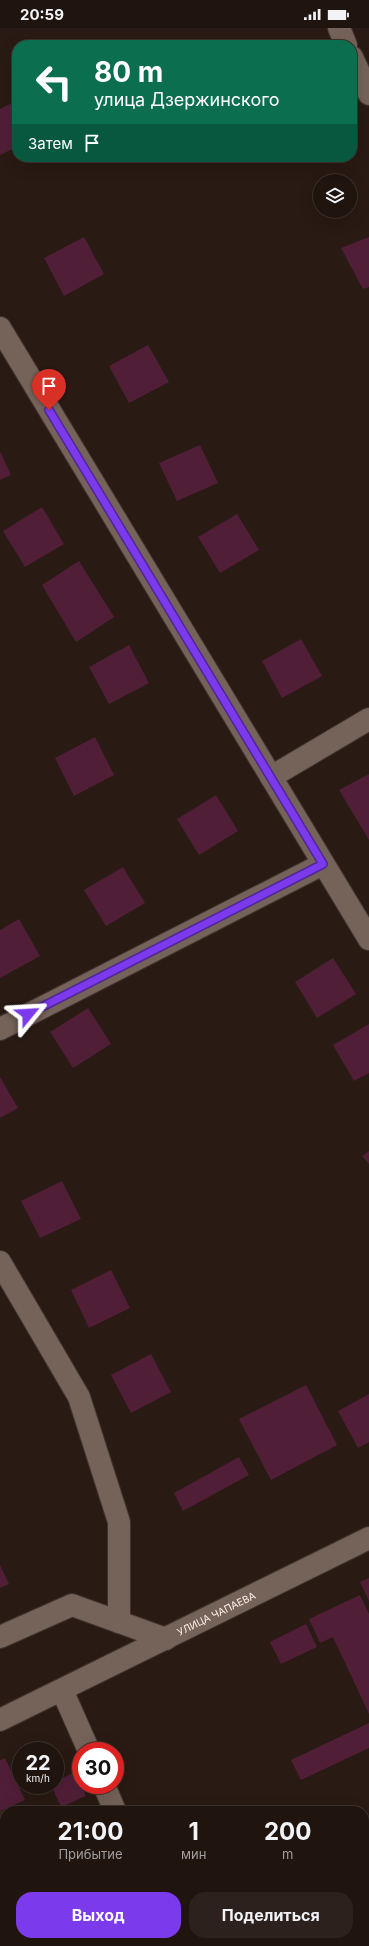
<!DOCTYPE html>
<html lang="ru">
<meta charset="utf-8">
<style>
:root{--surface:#1f140e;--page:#2c211c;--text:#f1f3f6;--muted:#a19e9e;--line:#3c332e;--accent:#7c3aed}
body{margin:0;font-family:Inter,sans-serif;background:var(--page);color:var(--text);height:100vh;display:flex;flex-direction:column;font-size:15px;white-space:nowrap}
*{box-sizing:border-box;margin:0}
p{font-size:13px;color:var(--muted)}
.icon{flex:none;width:22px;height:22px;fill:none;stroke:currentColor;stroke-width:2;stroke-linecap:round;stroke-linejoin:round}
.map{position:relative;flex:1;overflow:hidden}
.details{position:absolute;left:0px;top:1778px;width:369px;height:140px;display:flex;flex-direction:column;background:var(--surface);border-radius:16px 16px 0 0;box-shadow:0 4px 16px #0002,0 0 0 1px var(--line)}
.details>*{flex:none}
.top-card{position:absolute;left:12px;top:12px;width:345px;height:122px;border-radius:16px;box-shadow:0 4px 16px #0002,0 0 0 1px var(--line);background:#0b6e4f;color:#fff;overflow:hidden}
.controls{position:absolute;left:313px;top:146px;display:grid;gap:8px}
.controls a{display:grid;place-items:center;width:44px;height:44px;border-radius:50%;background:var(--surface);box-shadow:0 4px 16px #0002,0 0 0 1px var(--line);font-size:20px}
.speed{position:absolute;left:12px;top:1714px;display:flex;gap:8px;font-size:20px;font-weight:700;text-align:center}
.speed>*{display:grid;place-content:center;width:52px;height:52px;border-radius:50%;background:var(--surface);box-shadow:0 4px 16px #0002,0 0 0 1px var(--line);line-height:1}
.speed small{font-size:10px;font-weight:400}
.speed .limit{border:6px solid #d22;background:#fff;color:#111}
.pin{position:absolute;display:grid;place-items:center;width:34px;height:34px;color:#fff;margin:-41px -17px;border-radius:50% 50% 50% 0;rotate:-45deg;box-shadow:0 0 4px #0007}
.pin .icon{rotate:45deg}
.me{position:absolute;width:44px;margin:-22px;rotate:63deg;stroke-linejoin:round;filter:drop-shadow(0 0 3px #0008)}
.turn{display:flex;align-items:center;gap:14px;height:84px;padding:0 16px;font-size:18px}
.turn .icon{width:52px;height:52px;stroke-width:2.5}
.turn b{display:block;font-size:28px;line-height:34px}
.then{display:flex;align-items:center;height:38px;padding:0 16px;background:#0003;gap:8px;font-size:15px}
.eta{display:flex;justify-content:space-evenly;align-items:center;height:68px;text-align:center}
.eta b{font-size:24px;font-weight:700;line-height:28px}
.button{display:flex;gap:8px;margin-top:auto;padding:8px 16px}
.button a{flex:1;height:46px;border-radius:16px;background:var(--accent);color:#fff;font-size:16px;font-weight:700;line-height:46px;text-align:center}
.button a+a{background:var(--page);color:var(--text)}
.status{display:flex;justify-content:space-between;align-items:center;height:28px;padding:0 20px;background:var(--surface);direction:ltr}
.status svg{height:11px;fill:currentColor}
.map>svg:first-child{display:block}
.built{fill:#372216}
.building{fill:#511e38}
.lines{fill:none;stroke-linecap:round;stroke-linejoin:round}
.minor-casing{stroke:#403431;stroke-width:24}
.minor{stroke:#756259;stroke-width:22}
.route-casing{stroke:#51269a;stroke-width:10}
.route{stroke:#7c3aed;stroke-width:7}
.labels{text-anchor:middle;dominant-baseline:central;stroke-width:4;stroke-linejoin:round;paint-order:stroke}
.street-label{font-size:10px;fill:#fcf1eb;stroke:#0d0705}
</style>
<div class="status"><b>20:59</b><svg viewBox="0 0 49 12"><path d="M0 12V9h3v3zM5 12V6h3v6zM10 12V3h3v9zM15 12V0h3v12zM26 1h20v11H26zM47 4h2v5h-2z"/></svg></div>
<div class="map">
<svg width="369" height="1918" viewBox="0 0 369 1918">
<rect width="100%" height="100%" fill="#291a13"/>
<polygon class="built" points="3,1782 5,1787 5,1913 60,1913 63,1918 0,1918 0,1783"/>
<g class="building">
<polygon points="16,73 17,119 0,127 0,81"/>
<polygon points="84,209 104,246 64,268 44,230"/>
<polygon points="369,209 369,259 363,261 341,220"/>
<polygon points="148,317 169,354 129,375 109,338"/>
<polygon points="200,417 218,455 177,473 159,435"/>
<polygon points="0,423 11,447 0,452"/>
<polygon points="42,479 64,516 25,539 3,503"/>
<polygon points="237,486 259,522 220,545 198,509"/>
<polygon points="79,533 114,589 76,614 42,557"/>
<polygon points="301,611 322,648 282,670 262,633"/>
<polygon points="129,617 149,655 109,676 89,639"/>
<polygon points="95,709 114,747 74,768 55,730"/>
<polygon points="369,746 369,812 339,762"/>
<polygon points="216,767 238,803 199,827 177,791"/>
<polygon points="123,839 145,875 106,898 84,862"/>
<polygon points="19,891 40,928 0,950 0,902"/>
<polygon points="333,930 356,966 317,990 295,954"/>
<polygon points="88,980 111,1016 73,1040 50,1004"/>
<polygon points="369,996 369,1045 354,1053 333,1017"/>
<polygon points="0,1049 18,1080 0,1090"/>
<polygon points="369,1123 369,1136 362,1128"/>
<polygon points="62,1153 81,1191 40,1210 21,1173"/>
<polygon points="111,1242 130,1280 89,1300 71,1262"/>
<polygon points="151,1326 171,1364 131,1385 111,1347"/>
<polygon points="306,1357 337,1417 271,1452 239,1391"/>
<polygon points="369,1366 369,1414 358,1420 338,1383"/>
<polygon points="239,1429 249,1447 183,1483 174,1465"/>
<polygon points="0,1537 9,1556 0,1560"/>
<polygon points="369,1550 369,1573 360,1554"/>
<polygon points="360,1567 369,1586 369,1686 333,1609 320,1615 309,1591"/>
<polygon points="306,1596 317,1619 281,1636 270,1614"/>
<polygon points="369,1695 369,1720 301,1752 291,1732"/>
<polygon points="5,1730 25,1772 0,1783 0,1732"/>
<polygon points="76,1744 86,1768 61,1779 51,1757 55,1757 55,1753"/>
</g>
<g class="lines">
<g class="minor-casing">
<g id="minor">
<polyline points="339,0 346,17"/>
<polyline points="352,29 369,66"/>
<polyline points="0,300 369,911"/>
<polyline points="271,749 369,691"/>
<polyline points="0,1001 323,836"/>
<polyline points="0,1234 79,1369 119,1494 119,1594"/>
<polyline points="0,1609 72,1577 166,1611"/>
<polyline points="62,1662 89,1723"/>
<path id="s1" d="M0,1692L369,1510"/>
<polyline points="104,1757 115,1783"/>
<polyline points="171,1913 173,1918"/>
</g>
</g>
<use href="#minor" class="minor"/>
</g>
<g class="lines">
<g class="route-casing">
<polyline id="route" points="28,986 323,836 49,382"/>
</g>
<use href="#route" class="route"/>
</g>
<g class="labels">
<g class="street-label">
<text stroke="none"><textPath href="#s1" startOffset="241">УЛИЦА ЧАПАЕВА</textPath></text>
</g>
</g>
</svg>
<div class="controls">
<a><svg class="icon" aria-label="layers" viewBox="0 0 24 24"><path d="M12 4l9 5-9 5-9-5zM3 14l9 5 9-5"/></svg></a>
</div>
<div class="speed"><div>22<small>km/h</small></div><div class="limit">30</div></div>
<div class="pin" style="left:49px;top:382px;background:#d93025"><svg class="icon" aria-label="arrive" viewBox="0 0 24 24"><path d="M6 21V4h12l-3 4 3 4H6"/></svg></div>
<svg class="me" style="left:28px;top:986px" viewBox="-20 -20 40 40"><path d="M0-17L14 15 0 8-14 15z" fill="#7c3aed" stroke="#fff" stroke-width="4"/></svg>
<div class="top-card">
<div class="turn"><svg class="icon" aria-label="left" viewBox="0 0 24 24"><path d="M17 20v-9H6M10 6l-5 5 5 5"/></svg><div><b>80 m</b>улица Дзержинского</div></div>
<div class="then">Затем<svg class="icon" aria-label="arrive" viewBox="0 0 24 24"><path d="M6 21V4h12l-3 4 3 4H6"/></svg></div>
</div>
<section class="details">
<div class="eta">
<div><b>21:00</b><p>Прибытие</p></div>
<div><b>1</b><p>мин</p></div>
<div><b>200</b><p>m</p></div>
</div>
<div class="button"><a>Выход</a><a>Поделиться</a></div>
</section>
</div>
